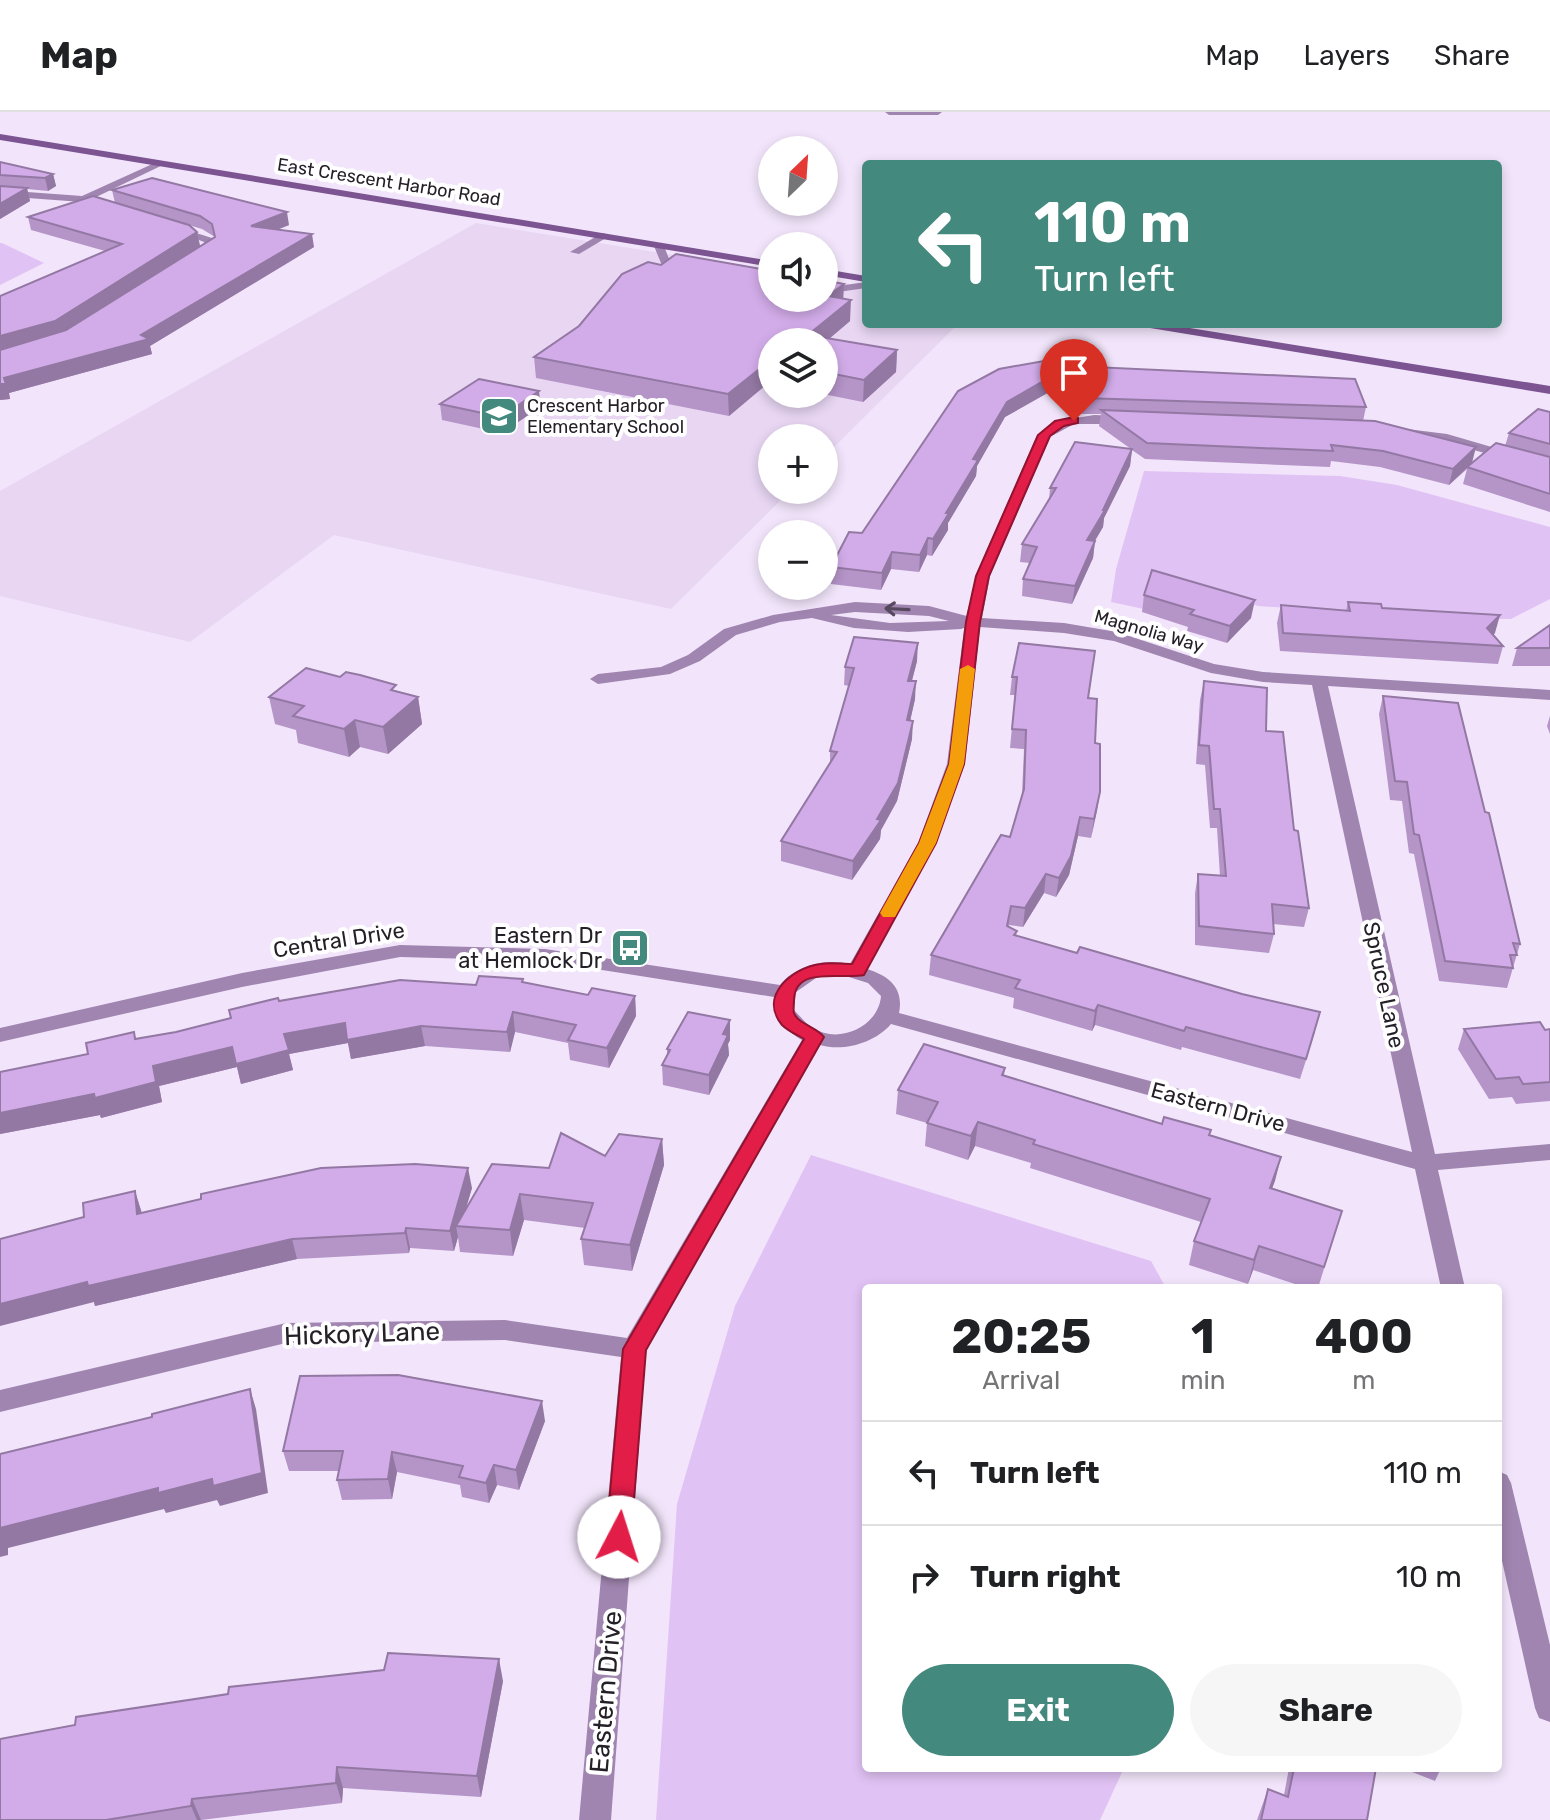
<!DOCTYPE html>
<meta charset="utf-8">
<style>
:root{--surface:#fff;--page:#f6f6f6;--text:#202124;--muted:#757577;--line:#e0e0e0;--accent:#44897e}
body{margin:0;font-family:Rubik,sans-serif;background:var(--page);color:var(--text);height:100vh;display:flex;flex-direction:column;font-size:30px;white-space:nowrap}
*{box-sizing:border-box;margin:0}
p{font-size:26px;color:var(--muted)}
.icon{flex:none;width:44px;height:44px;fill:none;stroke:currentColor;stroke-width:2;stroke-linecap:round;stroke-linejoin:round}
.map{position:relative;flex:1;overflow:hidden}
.panel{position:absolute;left:862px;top:1172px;width:640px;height:488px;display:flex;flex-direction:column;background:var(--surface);border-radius:8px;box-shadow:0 4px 12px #0003}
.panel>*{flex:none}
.top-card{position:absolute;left:862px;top:48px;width:640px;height:168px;border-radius:8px;box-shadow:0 4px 12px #0003;background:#44897e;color:#fff;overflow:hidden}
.needle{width:52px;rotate:25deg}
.fabs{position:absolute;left:758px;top:24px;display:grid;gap:16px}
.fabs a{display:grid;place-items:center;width:80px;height:80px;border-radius:50%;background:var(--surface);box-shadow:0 4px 12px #0003;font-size:40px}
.pin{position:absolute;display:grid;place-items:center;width:68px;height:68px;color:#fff;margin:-82px -34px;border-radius:50% 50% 50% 0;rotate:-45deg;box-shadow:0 0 8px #0007}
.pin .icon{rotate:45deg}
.me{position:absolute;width:88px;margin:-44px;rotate:5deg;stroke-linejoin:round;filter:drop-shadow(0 0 6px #0008)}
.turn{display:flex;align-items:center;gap:28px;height:168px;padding:0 40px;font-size:36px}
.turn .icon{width:104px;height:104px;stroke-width:2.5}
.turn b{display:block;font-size:56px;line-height:68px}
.eta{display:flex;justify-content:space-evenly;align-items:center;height:136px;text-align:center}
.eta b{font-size:48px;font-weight:700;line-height:56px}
.cta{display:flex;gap:16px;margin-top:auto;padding:16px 40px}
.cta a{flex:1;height:92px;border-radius:48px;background:var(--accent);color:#fff;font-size:32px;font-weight:700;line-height:92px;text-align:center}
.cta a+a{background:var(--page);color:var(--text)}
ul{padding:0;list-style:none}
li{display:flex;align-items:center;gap:24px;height:104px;padding:0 40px;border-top:2px solid var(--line)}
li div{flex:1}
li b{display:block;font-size:30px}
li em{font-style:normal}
header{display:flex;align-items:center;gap:48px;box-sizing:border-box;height:112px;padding:0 40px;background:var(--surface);border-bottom:2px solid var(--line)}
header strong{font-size:38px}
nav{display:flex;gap:44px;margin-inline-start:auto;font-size:28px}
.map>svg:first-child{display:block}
.built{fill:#e8d6f3;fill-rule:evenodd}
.green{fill:#e1c2f4}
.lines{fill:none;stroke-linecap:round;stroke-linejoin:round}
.lane{fill:#a085b0;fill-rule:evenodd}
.street{fill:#a085b0;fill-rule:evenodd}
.secondary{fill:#7c5492;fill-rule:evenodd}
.wall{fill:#b594c8}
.shaded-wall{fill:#9378a3}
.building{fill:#d2ace9;stroke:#9378a3;stroke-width:2}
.oneway{stroke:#56485e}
.route{fill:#e11d48;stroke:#92132f;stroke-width:2}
.slow{fill:#f59e0b}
.labels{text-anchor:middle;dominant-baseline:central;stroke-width:8;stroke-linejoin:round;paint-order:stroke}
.far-street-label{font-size:18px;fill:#252028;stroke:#fff}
.far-poi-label{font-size:18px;fill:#252028;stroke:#fff;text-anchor:start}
.poi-label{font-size:22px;fill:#252028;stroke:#fff;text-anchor:end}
.street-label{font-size:22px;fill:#252028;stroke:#fff}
.near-street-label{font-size:26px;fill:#252028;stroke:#fff}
</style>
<header>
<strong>Map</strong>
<nav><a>Map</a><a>Layers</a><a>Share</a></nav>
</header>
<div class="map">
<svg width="1550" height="1708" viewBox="0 0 1550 1708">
<rect width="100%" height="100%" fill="#f2e5fb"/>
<path class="built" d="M476,111L772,159V186H824V168L866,175V212H958L824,345V326H772V378H791L671,497L334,423L190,530L0,484V379ZM772,230H824V282H772Z"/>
<g class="green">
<polygon points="0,131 2,131 44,151 0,173"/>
<polygon points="1144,359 1340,364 1397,373 1550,415 1550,487 1511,507 1454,507 1258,494 1201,477 1167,502 1111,490 1116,457"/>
<polygon points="811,1043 1151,1149 1166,1176 866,1176 866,1656 1124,1656 1100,1708 656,1708 677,1392 735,1194"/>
</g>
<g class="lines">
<g class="lane">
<polygon points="602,121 606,122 606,126 579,142 570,140"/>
<polygon points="659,131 664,134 671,152 693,156 693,160 663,156 654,134"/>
<polygon points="866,170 866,176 824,182 824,176"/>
<path d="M855,490L929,494L978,507L981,510L961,517L908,520L854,516L812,506L780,510L736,523L700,549L670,562L598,572L590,567L598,562L661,555L688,543L724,517L773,503ZM855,500L929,504L949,509L890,511L831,503Z"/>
</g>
<g class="street">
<polygon points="885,0 942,0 938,3 889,3"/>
<polygon points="159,49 167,51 92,87 114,93 114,97 110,98 82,90 0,84 0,78 82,84"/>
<polygon points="168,112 212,126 216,135 198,150 190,150 190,146 205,134 204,130 168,116"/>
<path d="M1094,303L1127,304L1133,308L1127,312H1074L1050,325L990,464L982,506L1064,511L1117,520L1214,552L1263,560L1550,578V588L1328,574L1435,1042L1550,1032V1048L1438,1058L1465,1176H1441L1415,1057L891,912C875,931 843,940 820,933L646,1238L611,1708H579L621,1245L505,1228L286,1231L0,1300V1278L286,1211L505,1208L627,1226L802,928C786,919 772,904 774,885L545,849L400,845L242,875L0,930V916L242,861L400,833L545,837L780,873C795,853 828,846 850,852L918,731L947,652L965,510L976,464L1037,323L1058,309ZM980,515L1064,521L1114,529L1211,561L1263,570L1312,573L1412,1040L899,901C904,877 890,864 867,857L936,731L965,652ZM839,862L868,871L881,884C879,914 839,933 813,916C806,912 800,904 794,898L796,880L816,866Z"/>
<polygon points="1391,315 1447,322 1550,352 1550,360 1446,330 1386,322 1386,316"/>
<polygon points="1498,1359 1507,1363 1511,1371 1550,1533 1550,1610 1539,1606 1535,1596 1498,1431"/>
</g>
<g class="secondary">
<polygon points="0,22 772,149 772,155 0,28"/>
<polygon points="824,157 866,164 866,170 824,163"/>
<polygon points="1138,212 1165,212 1550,274 1550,282 1144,215"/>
</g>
</g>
<g class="wall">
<polygon points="0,50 53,62 56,74 48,79 27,77 30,89 0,107"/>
<polygon points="112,78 289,113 279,117 314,135 150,234 152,242 9,281 10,287 0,288 105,139 31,118 28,105 197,120 200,134 215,125 202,117 115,91"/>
<polygon points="843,187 850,209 829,227 897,238 896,260 863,290 823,282 824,230 772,230 772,272 768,271 729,304 536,266 534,245"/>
<polygon points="1085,246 1084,254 1366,295 1363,309 1472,351 1505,334 1509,321 1550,300 1550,400 1463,372 1467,357 1449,373 1380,355 1331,349 1330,355 1145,347 1132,338 1130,354 1104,406 1103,415 1095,429 1093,446 1072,492 1022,484 1023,467 1030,451 1020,450 1022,432 1049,388 1050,376 1131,337 1099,314 1101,302 1082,302 1051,279 1005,305 977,354 976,364 948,411 948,418 932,444 927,443 919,460 891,457 881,478 831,472 831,455 862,421 958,279"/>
<polygon points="539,279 540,295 502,321 442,308 440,292"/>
<polygon points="1144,483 1251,506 1227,531 1187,519 1188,515 1142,500"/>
<polygon points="1348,490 1382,496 1495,521 1493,523 1503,534 1498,552 1280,539 1277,511 1281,493 1346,499"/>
<polygon points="1550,513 1550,554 1512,554 1517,536"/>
<polygon points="1019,531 1088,586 1095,631 1100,680 1091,726 1078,724 1069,763 1056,785 1044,781 1023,815 1009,813 1009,815 1017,819 1016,824 1315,920 1300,967 1182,935 1181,938 1095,913 1092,919 1013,896 1014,886 929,863 931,843 1010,725 1022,682 1024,637 1010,636 1015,583 1010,583 1012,565"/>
<polygon points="917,549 912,569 915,587 910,609 912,627 897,689 881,718 880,727 852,768 781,749 781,729 830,651 830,639 849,574 844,573 845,555"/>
<polygon points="1204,569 1266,619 1294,718 1309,796 1304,815 1273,812 1274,822 1269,841 1195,833 1195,781 1198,762 1220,764 1217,716 1210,716 1205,653 1196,652 1200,588"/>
<polygon points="397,579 418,585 422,612 388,642 360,635 349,645 298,631 296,618 275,612 269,585"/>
<polygon points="1383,584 1485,700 1520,832 1507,876 1439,869 1414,742 1409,741 1402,689 1390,688 1379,602"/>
<polygon points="1550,604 1550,622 1547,614"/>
<polygon points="523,867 523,870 588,883 635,884 636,904 609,956 570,948 568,931 515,920 510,940 425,934 351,947 348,931 289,942 293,958 241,972 237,955 159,974 162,990 101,1006 100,1003 0,1022 0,960 88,942 134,920 136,927 176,920 231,906 279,889 476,873"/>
<polygon points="1464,917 1550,917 1550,989 1516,992 1512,985 1489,987 1458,937"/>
<polygon points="730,928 728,932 729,943 709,983 663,973 662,953 667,944 667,937"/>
<polygon points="1005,956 1004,964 1162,1012 1210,1024 1281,1045 1272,1076 1342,1099 1318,1176 1307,1176 1253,1158 1248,1172 1189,1153 1194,1129 1201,1110 1030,1056 1031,1051 975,1034 968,1048 925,1034 927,1011 896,1002 898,978"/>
<polygon points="662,1027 664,1053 632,1159 584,1153 581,1127 585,1116 524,1108 513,1144 460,1140 458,1125 454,1139 410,1136 409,1141 297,1147 95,1194 94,1190 84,1105 135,1079 142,1101 472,1076 465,1097 549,1056 605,1044"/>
<polygon points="545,1309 519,1378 497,1373 489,1391 462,1385 460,1373 397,1360 392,1387 342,1388 337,1368 339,1359 289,1359 283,1339"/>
<polygon points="503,1569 481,1685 343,1676 342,1691 201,1708 0,1708"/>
<polygon points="1289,1656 1376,1656 1367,1708 1257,1708 1268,1677 1284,1683"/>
<polygon points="1402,1656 1441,1656 1435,1669"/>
</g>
<g class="shaded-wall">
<polygon points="53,62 56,74 48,79 45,66"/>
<polygon points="27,76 30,89 0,107 0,92"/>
<polygon points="287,100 289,113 254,127 251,114"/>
<polygon points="197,120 200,134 59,223 0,240 0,224"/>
<polygon points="312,122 314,135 150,234 152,242 9,281 10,287 0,288 0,272 4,266 141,223"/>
<polygon points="844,172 843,192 828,184"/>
<polygon points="851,188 850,209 824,231 808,223"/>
<polygon points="897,238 896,260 863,290 864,268"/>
<polygon points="1085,246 1083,261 1071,254"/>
<polygon points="768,250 768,271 729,304 728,282"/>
<polygon points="1052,264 1051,279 1005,305 977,354 976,364 948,411 948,418 932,444 933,427 973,347 1007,290"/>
<polygon points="539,279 540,295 502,321 501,305"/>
<polygon points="1476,335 1472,351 1449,373 1453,357"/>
<polygon points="1132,337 1130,354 1104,406 1103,415 1085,445 1087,428"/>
<polygon points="928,426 927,443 919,460 920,443"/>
<polygon points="1095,429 1093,446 1072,492 1075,474"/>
<polygon points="892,440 891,457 881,478 882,461"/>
<polygon points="1255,488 1251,506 1227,531 1230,514"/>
<polygon points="1500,503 1495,521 1482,534 1487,516"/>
<polygon points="918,531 917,549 907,587 908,569"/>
<polygon points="916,569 915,587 906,627 907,608"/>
<polygon points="418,585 422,612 388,642 383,615"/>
<polygon points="355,608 360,635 349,645 344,617"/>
<polygon points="913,609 912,627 897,689 881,718 880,727 852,768 853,749 877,707"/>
<polygon points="1100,680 1097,699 1091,726 1094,707"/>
<polygon points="1080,705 1078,724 1069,763 1056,785 1059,766"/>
<polygon points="1046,762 1044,781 1023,815 1025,796"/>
<polygon points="635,884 636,904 609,956 607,936"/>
<polygon points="1098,893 1095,913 1092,919 1095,899"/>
<polygon points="513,900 515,920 510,940 507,920"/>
<polygon points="730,908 730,928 728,932 729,943 709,983 709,963 723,922"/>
<polygon points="345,911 421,914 425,934 351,947 348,931 289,942 293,958 241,972 237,955 159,974 162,990 101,1006 100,1003 0,1022 0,1001 153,954 284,922"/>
<polygon points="978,1010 975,1034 968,1048 971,1024"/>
<polygon points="662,1027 664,1053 632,1159 630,1133"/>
<polygon points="1281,1045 1275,1069 1263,1100 1270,1076"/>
<polygon points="468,1056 472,1076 461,1114 456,1114 458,1125 454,1139 450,1119"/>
<polygon points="135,1079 141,1099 143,1122 137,1102"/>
<polygon points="520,1082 524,1108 513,1144 510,1118"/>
<polygon points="406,1116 410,1136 409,1141 405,1121"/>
<polygon points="292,1127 297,1147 95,1194 94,1190 0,1214 0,1192 87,1170"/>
<polygon points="1259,1134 1253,1158 1248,1172 1254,1148"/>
<polygon points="250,1277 256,1297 268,1381 220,1394 217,1388 166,1401 164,1397 8,1436 8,1443 0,1445 0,1416"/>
<polygon points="542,1289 545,1309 519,1378 516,1358"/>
<polygon points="392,1340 397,1360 392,1387 388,1367"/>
<polygon points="494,1353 497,1373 489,1391 486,1371"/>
<polygon points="499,1547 503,1569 481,1685 477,1664"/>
<polygon points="337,1655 343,1676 342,1691 336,1671"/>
<polygon points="192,1687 201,1708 197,1708 191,1694"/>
</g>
<g class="building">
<polygon points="0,50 53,62 45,66 0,63"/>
<polygon points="152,66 287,100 251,114 312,122 141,223 149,227 4,266 6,272 0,272 0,238 66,218 215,125 212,112 200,104 112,78"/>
<polygon points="0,74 27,76 0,92"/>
<polygon points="93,84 189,113 197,120 55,209 0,224 0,184 122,132 28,105"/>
<polygon points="676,142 772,159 772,186 824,186 824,168 844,172 828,184 851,188 808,223 897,238 864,268 824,260 824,230 772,230 772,250 768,250 728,282 534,245 579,214 622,162 648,150 661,153"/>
<polygon points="1083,242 1085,246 1071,254 1355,267 1366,295 1083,286 1052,264 1007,290 973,347 978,348 946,401 949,401 933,427 928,426 920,443 892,440 882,461 831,455 849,420 862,421 958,279 999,257"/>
<polygon points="479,267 539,279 501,305 440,292"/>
<polygon points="1538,297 1550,300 1550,332 1509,321"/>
<polygon points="1101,298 1375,309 1476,335 1453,357 1383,339 1331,333 1333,339 1147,331"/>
<polygon points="1075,330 1132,337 1103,398 1105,398 1087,428 1095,429 1075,474 1023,467 1037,435 1022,432 1056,376 1050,376"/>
<polygon points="1496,331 1550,345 1550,382 1467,355"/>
<polygon points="1152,458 1255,488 1230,514 1190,502 1194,498 1144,483"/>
<polygon points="1348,490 1381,492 1382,496 1500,503 1487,516 1503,534 1283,521 1281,493 1350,499"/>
<polygon points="1550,513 1550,536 1517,536"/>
<polygon points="854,525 918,531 908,569 916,569 907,608 913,609 898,671 877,707 881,708 853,749 781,729 837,640 830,639 854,556 845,555"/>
<polygon points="1019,531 1095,539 1088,586 1097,587 1095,631 1100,632 1100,680 1094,707 1080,705 1071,744 1059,766 1046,762 1025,796 1011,794 1007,814 1017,819 1014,823 1077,841 1080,835 1242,882 1320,900 1306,947 1186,915 1184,919 1098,893 1095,899 1015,876 1020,868 931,843 1001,723 1010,725 1024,677 1026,618 1012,617 1017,565 1012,565"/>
<polygon points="306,556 340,565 346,560 360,563 396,573 391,578 418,585 383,615 355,608 344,617 293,604 304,594 269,585"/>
<polygon points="1204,569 1267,576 1266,619 1283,620 1294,718 1298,719 1309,796 1272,792 1274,822 1199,814 1198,762 1226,764 1220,697 1214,697 1209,634 1199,633"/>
<polygon points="1383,584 1458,591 1485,700 1489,701 1520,832 1513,831 1517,843 1510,843 1513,856 1445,849 1419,723 1414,722 1407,670 1395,669"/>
<polygon points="479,864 523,867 522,870 588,883 592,876 635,884 607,936 568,928 576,913 513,900 507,920 421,914 347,928 345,911 284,922 289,938 236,952 232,935 153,954 156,970 95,986 94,982 0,1001 0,960 88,942 86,931 134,920 135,927 176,920 231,906 229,898 278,886 279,889 400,868 476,873"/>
<polygon points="688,900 730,908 723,922 728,923 709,963 662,953 670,938 667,937"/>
<polygon points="1540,910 1545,918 1550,917 1550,970 1523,972 1519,965 1496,967 1464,917"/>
<polygon points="924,932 1005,956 1002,963 1162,1012 1164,1005 1211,1018 1209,1023 1281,1045 1270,1076 1342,1099 1324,1155 1259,1134 1254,1148 1194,1129 1210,1087 1033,1032 1035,1028 978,1010 971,1024 927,1011 938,990 898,978"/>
<polygon points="561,1021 605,1044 619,1022 662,1027 630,1133 581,1127 593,1091 520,1082 510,1118 456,1114 492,1052 549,1056"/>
<polygon points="415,1052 468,1056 450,1119 406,1116 405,1121 292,1127 88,1174 87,1170 0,1192 0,1127 84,1105 83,1091 135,1079 137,1102 201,1087 201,1082 321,1056"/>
<polygon points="398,1263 542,1289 516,1358 494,1353 486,1371 459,1365 463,1354 392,1340 388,1367 337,1368 343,1339 283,1339 300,1264"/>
<polygon points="250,1277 262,1361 213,1374 212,1367 158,1381 158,1376 0,1416 0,1342 152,1305 152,1302"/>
<polygon points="388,1541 499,1547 477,1664 337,1655 336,1671 192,1687 191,1694 106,1708 0,1708 0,1627 75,1613 76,1605 228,1582 229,1575 384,1558"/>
<polygon points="1294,1656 1376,1656 1367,1708 1261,1708 1268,1677 1288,1685"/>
</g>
<defs><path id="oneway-shaft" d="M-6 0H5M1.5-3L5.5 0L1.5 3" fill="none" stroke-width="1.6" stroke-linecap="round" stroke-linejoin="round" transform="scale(2)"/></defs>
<use class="oneway" href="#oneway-shaft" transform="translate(897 497) rotate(-177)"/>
<path class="route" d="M1074,305L1078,306V311L1064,314L1050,324L989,464L980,510L964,652L936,731L864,863C843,868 795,853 794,888C794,891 793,899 794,901C798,912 817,915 824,925L646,1238L631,1425L628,1433L619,1436L610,1433L606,1425L623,1237L804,927C797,923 788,919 782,913C758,884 792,856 820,852C830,850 841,852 852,852L919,731L949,652L966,510L976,464L1038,323L1055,309Z"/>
<polygon class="slow" points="968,553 975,557 964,652 936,731 895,805 883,805 880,801 919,731 949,652 960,557"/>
<defs>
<g id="school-square" transform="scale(2)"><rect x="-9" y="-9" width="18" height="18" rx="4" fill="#44897e" stroke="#fff"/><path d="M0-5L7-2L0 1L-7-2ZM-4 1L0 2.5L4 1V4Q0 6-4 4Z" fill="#fff"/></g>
<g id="bus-square" transform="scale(2)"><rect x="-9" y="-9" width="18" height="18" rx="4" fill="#44897e" stroke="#fff"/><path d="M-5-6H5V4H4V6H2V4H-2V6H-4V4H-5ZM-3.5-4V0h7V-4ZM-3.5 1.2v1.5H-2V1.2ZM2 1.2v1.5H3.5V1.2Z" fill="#fff"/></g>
</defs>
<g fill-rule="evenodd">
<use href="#school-square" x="499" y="304"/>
<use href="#bus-square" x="630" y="836"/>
</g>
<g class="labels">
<g class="far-street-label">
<text transform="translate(389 70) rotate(9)">East Crescent Harbor Road</text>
<text transform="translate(1149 519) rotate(16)">Magnolia Way</text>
</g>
<g class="far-poi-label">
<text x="527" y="294">Crescent Harbor<tspan x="527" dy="21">Elementary School</tspan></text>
</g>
<g class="poi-label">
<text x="602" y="823">Eastern Dr<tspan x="602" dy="25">at Hemlock Dr</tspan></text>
</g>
<g class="street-label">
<text transform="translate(339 828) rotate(-9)">Central Drive</text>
<text transform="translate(1384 873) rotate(78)">Spruce Lane</text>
<text transform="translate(1218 995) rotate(15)">Eastern Drive</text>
</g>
<g class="near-street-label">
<text transform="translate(362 1222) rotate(-2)">Hickory Lane</text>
<text transform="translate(606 1580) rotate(-85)">Eastern Drive</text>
</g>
</g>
</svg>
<div class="fabs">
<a><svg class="needle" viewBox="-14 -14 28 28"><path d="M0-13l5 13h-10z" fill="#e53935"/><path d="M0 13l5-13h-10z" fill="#757577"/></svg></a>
<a><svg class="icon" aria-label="sound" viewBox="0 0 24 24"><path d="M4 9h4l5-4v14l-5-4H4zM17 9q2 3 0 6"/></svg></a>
<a><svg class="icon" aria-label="layers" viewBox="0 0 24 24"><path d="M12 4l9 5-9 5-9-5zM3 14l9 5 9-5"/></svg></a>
<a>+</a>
<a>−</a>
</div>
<div class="pin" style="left:1074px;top:309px;background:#d93025"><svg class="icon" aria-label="arrive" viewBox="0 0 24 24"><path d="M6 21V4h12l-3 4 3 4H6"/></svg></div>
<svg class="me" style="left:619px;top:1425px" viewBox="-20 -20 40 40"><circle r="19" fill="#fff"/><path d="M0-13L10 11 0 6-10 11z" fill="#e11d48"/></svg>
<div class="top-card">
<div class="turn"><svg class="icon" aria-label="left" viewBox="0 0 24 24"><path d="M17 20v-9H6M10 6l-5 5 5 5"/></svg><div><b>110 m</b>Turn left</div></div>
</div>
<section class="panel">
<div class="eta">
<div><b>20:25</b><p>Arrival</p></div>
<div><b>1</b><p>min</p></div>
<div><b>400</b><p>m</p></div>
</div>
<ul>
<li><svg class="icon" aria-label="left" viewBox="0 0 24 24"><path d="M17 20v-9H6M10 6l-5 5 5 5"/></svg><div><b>Turn left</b></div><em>110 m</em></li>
<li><svg class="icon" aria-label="right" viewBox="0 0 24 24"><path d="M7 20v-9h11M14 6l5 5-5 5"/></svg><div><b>Turn right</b></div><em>10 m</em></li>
</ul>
<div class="cta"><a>Exit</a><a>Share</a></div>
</section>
</div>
